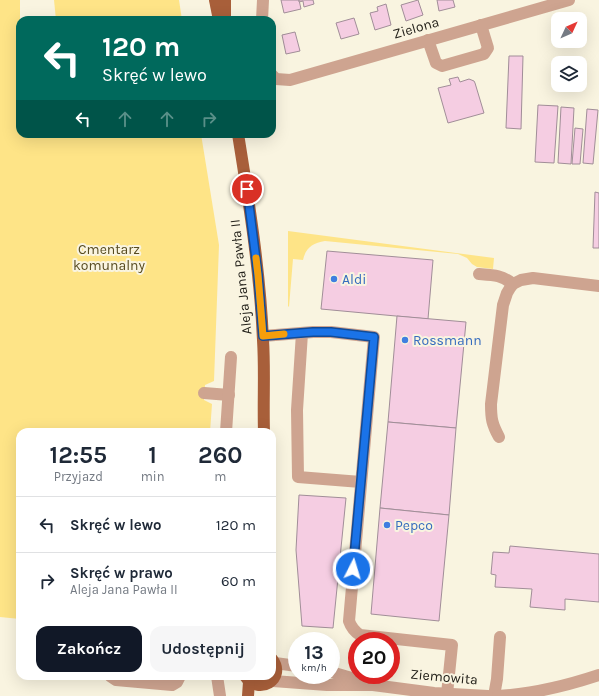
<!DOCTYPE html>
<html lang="pl">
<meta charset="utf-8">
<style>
:root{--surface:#fff;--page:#f6f6f7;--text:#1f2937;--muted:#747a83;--line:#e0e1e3;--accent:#111827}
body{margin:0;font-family:Karla,sans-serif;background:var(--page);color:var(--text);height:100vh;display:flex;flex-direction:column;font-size:15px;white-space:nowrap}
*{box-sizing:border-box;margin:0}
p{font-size:13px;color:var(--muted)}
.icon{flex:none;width:22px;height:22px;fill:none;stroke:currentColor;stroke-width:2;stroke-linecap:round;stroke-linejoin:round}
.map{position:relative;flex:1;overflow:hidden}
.sheet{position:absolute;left:16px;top:428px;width:260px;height:252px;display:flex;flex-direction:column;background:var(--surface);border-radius:12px;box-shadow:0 4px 16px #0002}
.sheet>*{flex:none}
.hud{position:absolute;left:16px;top:16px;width:260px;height:122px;border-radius:12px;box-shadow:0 4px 16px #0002;background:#00695c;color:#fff;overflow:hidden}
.needle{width:26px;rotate:46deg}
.fabs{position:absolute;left:551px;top:12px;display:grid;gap:8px}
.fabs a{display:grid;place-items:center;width:36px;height:36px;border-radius:8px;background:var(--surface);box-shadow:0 4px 16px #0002;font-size:20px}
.speed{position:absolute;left:288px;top:632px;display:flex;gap:8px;font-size:20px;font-weight:700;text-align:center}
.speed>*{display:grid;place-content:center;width:52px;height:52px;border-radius:50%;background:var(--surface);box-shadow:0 4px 16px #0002;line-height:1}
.speed small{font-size:10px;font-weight:400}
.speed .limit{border:6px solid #d22;background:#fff;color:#111}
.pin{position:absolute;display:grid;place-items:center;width:34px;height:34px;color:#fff;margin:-17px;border:2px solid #fff;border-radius:50%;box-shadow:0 1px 4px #0007}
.me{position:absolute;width:44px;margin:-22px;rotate:5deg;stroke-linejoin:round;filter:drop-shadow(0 0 3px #0008)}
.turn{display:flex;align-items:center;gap:14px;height:84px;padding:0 20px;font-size:18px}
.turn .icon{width:52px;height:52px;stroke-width:2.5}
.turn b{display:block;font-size:28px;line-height:34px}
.lanes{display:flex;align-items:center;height:38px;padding:0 20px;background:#0003;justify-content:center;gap:20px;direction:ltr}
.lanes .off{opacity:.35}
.eta{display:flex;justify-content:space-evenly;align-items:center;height:68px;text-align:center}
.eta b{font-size:24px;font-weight:700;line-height:28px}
.primary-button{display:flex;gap:8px;margin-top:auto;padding:8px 20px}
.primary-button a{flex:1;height:46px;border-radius:12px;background:var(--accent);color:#fff;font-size:16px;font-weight:700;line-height:46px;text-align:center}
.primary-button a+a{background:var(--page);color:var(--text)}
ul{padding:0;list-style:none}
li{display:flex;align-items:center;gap:12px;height:56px;padding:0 20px;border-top:1px solid var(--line)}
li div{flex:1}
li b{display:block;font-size:15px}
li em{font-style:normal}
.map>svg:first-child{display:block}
.green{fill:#fee487}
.building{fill:#f5cde2;stroke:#a18e98}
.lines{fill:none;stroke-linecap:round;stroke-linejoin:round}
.minor{stroke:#cea490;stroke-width:12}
.major{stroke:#a85f3a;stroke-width:12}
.route-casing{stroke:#114b97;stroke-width:10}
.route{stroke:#1a73e8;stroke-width:7}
.slow{stroke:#f59e0b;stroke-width:7}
.shop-dot{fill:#3f7fe0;stroke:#f9f4e0;stroke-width:1.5}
.labels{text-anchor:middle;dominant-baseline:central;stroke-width:4;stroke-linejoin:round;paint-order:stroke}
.street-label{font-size:14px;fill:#23211a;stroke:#f9f4e0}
.park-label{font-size:14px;fill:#574b20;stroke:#f9f4e0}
.shop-label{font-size:14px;fill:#366cbe;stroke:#f9f4e0;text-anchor:start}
</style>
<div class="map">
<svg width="599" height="696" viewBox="0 0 599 696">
<rect width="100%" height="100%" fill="#f9f4e0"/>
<g class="green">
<polygon points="0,0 20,0 20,134 201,134 219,245 214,381 205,385 204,400 212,404 210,432 20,432 20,619 0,617"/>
<polygon points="54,0 179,0 182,20 56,20"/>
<path d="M288,231L494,258L493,269L477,267L472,264L467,258L458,254L325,241C313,243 306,247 303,260L293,259L289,307L288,306Z"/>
</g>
<g class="building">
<polygon points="281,0 299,0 301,9 284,13"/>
<polygon points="299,0 313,0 314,4 304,7 303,1 299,2"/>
<polygon points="418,0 423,15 406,21 401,5"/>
<polygon points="437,0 453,0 455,7 439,11"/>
<polygon points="386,4 391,25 375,30 370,13 378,11 377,7"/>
<polygon points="354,18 359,34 341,39 336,23"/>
<polygon points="295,32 300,51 286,54 282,35"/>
<polygon points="509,56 523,56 521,129 506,128"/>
<polygon points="458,77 460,82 469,79 474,81 475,83 484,113 448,123 438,88 451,85 449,79"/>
<polygon points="538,105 558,106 554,163 535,162"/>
<polygon points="561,107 574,108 571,164 558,163"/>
<polygon points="587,109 598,110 593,164 583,163"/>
<polygon points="575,128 583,129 580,164 572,164"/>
<polygon points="595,192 599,193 599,248 593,248"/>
<polygon points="327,251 433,260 428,319 321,309"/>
<polygon points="397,316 466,322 456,428 388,422"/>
<polygon points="388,422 456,428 449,515 380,508"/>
<polygon points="299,495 346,498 333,628 302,626 296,550"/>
<polygon points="380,508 449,515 439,621 371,614"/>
<polygon points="510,546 599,554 599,602 565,599 565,610 530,607 532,589 495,587 496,575 491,574 493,552 509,553"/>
</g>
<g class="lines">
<g class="minor">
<polyline points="262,20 263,0"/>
<polyline points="428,40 436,63 442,66 484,54 488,48 481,25"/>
<polyline points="272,75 276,79 290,80 569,0"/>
<path d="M479,274C493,275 502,275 513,284"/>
<polyline points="302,333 297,410 298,477 361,482"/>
<path d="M263,336L313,332H331L374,337L349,621C351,627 354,631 360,635L452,645L447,694"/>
<polyline points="204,393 229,395"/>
<polyline points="226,432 231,357"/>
<path d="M499,437C492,424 491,419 491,404L503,305L507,293L510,288L513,284L521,280L533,278L599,286"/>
<polyline points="275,663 297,666"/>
<polyline points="331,672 362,681"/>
<polyline points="110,676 116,680 172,685 177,682 180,676"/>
<polyline points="217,676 220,696"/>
<polyline points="273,681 327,685 373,685 434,693 488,696"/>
<polyline points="494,696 497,679 500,637"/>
<path d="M498,696C533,694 566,686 599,675"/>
</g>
<g class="major">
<polyline points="215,0 219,20"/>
<polyline points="225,20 225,0"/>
<path d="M238,134C249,202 260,271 263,340C265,371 263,401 264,432"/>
<path d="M245,676C258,696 287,679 272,659"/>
<polyline points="248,696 249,682"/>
</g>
</g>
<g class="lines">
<g class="route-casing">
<polyline id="route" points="247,189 258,275 263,336 313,332 331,332 374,337 353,569"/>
</g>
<use href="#route" class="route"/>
<polyline class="slow" points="256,258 258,275 263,336 284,334"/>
</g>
<g class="shop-dot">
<circle cx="334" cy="279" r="4"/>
<circle cx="405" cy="340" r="4"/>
<circle cx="387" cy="525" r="4"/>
</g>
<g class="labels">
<g class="street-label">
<text transform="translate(416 28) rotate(-16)">Zielona</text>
<text transform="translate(241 277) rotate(-96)">Aleja Jana Pawła II</text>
<text transform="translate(444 677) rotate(5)">Ziemowita</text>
</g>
<g class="park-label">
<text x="109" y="249">Cmentarz<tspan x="109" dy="16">komunalny</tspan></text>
</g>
<g class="shop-label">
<text x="342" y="279">Aldi</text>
<text x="413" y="340">Rossmann</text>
<text x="395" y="525">Pepco</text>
</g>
</g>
</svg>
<div class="fabs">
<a><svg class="needle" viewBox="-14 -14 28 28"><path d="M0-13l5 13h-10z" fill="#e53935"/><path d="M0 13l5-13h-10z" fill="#747a83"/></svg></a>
<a><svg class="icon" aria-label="layers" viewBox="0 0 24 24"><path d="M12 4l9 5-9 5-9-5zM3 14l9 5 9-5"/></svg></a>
</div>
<div class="speed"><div>13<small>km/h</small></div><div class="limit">20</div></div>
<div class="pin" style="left:247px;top:189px;background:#d93025"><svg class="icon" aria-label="arrive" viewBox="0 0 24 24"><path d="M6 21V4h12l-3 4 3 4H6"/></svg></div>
<svg class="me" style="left:353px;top:569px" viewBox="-20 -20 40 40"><circle r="17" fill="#1a73e8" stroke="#fff" stroke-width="3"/><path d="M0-11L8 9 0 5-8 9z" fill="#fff"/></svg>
<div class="hud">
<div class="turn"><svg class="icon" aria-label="left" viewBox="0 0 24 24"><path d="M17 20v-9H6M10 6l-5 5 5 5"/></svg><div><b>120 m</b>Skręć w lewo</div></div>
<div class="lanes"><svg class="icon" aria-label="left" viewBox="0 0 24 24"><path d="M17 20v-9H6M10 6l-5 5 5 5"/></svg><svg class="icon off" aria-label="ahead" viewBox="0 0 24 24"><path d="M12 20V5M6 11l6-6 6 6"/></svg><svg class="icon off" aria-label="ahead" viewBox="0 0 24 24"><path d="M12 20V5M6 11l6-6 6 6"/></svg><svg class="icon off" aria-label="right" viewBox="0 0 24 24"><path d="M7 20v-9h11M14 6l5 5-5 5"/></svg></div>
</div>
<section class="sheet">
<div class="eta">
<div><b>12:55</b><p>Przyjazd</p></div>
<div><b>1</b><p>min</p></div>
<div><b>260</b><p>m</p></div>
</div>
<ul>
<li><svg class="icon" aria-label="left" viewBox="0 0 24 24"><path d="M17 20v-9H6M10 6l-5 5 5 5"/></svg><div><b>Skręć w lewo</b></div><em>120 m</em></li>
<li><svg class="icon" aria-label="right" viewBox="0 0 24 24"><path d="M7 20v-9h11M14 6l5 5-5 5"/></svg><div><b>Skręć w prawo</b><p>Aleja Jana Pawła II</p></div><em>60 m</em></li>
</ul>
<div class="primary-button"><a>Zakończ</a><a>Udostępnij</a></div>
</section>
</div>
